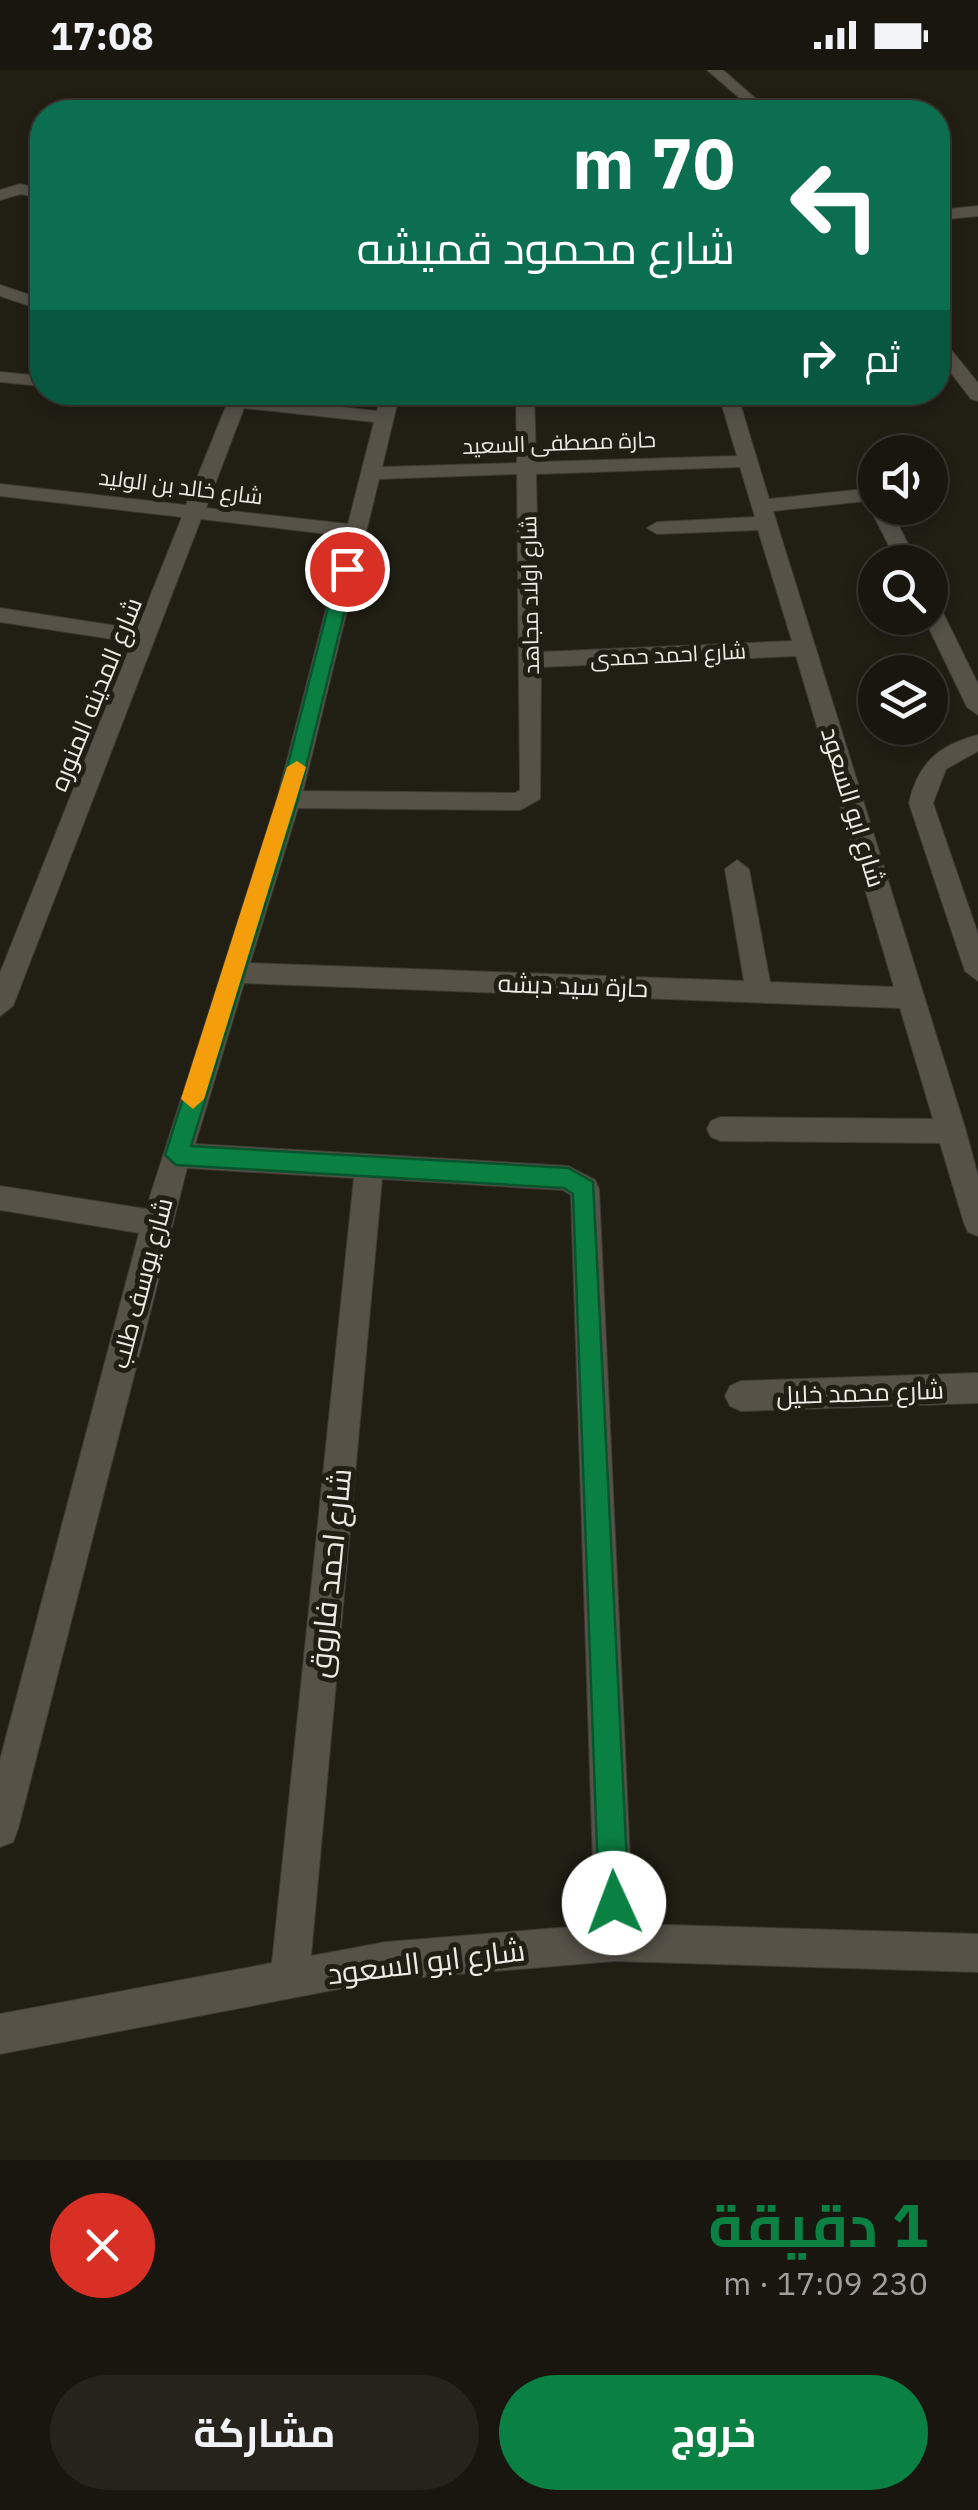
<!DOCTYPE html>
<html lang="ar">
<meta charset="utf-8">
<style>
:root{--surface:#19160f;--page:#26231d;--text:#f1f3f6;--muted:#9f9f9e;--line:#37352f;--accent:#0b8043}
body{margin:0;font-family:"IBM Plex Sans",Cairo,sans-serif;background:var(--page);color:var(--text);direction:rtl;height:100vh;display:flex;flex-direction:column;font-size:38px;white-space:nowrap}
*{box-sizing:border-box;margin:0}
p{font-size:32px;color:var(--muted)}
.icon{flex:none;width:55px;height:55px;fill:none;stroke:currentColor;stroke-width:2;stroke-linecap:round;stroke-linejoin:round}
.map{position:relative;height:2090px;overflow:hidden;direction:ltr}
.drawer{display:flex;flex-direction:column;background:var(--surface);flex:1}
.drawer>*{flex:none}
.banner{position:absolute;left:30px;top:30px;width:920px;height:305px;border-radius:40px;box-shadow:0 5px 15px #0003,0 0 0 2px var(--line);direction:rtl;background:#0b6e4f;color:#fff;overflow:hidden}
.buttons{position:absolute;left:858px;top:365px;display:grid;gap:20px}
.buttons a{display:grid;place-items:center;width:90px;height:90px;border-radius:50%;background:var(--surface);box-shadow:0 5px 15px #0003,0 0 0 2px var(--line);font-size:50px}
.pin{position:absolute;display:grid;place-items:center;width:85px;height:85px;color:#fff;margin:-42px;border:5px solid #fff;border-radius:50%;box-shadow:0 2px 10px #0007}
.me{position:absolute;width:110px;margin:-55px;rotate:358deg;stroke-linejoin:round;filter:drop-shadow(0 0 8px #0008)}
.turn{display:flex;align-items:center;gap:35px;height:210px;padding:0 50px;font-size:45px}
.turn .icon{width:130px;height:130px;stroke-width:2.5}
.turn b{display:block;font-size:70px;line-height:85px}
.then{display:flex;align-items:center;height:95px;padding:0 50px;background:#0003;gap:20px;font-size:38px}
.round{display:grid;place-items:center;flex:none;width:105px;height:105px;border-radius:52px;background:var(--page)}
.headline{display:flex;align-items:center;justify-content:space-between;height:170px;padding:0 50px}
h1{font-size:60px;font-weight:700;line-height:75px;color:var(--accent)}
.action{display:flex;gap:20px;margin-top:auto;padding:20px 50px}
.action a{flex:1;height:115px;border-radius:60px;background:var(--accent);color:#fff;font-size:40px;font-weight:700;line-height:115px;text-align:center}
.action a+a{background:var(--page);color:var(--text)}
.status{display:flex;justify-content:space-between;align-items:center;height:70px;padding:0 50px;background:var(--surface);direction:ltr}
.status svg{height:28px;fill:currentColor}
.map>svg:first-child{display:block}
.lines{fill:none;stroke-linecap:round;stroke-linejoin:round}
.minor-casing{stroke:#3d3a34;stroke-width:2}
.minor{fill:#565248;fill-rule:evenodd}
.route{fill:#0b8043;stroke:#07532c;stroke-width:2.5}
.slow{fill:#f59e0b}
.labels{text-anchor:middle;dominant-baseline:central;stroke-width:10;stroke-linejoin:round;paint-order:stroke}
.far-street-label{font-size:22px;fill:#edebe4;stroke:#211e14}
.street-label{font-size:25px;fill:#edebe4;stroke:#211e14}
.near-street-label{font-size:30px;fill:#edebe4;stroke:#211e14}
</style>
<div class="status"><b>17:08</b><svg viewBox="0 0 49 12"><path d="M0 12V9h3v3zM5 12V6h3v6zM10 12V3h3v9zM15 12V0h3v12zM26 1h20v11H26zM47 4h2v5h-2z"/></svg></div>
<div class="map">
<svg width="978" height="2090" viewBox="0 0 978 2090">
<rect width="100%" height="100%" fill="#211e14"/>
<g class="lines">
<g class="minor-casing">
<g id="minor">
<polygon points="707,0 723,0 771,42 756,42"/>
<polygon points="20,114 42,119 42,129 21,124 0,130 0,120"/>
<polygon points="978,136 978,146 938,150 938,140"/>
<polygon points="0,215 42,229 42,240 0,226"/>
<polygon points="938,270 944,271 978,313 978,331 971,329 938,286"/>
<polygon points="0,302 42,306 42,316 0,312"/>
<path d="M139,322H205L377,341L382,322H400L382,397L517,393L516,322H534L536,392L737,386L718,322H809L800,328L740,333L769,429L875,418V430L773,441L966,1061L978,1106V1166L968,1162L964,1153L940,1073L721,1071L711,1067L707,1059L711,1051L721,1047L933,1049L900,938L244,913L195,1074L568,1096L595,1110L599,1119L633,1854L978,1864V1902L615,1891L386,1910L0,1984V1944L272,1893L354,1108L187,1098L18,1759L13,1772L0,1777V1690L139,1163L0,1140V1116L146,1139L277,729L345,466L201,449L13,936L0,946V903L132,572L0,552V538L137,559L182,447L0,426V414L186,435L226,336L148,328ZM244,338L374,352L348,454L206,438ZM740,397L755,447L657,452L647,458L657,464L758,460L792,571L540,582L536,404ZM517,404L520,720L515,723L303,721L379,409ZM796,586L894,917L770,912L749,799L737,790L725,799L744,911L250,893L298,738L520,740L540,729L541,597ZM382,1109L563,1120L571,1125L595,1855L386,1872L311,1886Z"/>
<polygon points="930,412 944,414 947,418 930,424"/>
<polygon points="875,433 875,438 890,438 917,492 897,492 870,438"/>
<polygon points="930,532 941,539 978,614 978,645 967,637 924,548 930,548"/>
<path d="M978,665V681L946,699L933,733L978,864V911L965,901L909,733C918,693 939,675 978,665Z"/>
<polygon points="978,1303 978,1333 741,1341 730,1336 725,1326 730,1316 741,1311"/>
</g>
</g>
<use href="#minor" class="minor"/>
</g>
<polygon class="route" points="347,494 355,499 298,729 191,1076 568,1098 593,1112 629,1833 625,1844 614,1848 603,1844 599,1833 573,1124 564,1118 176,1095 165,1085 279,729 338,499"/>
<polygon class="slow" points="297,691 306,697 204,1029 193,1039 181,1029 287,697"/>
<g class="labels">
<g class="far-street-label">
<text transform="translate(559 372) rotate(-2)">حارة مصطفى السعيد</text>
<text transform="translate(181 416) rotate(7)">شارع خالد بن الوليد</text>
<text transform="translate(529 525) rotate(-91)">شارع اولاد مجاهد</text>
<text transform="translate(668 584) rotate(-3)">شارع احمد حمدى</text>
</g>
<g class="street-label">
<text transform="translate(95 624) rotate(-68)">شارع المدينه المنوره</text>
<text transform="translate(854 737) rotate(73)">شارع ابو السعود</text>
<text transform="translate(573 915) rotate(2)">حارة سيد دبشه</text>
<text transform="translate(141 1213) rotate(-75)">شارع يوسف طلب</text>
<text transform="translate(860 1322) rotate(-2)">شارع محمد خليل</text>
</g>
<g class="near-street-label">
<text transform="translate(329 1503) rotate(-84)">شارع احمد فاروق</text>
<text transform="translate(426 1891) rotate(-7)">شارع ابو السعود</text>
</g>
</g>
</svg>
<div class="buttons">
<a><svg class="icon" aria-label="sound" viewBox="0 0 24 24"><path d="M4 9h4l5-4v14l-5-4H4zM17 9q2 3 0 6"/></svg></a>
<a><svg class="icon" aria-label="search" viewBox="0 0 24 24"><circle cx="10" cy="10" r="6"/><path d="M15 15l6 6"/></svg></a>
<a><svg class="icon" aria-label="layers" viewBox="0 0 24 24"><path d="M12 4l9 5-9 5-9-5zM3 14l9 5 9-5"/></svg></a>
</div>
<div class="pin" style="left:347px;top:499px;background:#d93025"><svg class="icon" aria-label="arrive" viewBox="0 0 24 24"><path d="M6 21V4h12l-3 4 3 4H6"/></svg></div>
<svg class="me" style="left:614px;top:1833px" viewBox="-20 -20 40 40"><circle r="19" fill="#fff"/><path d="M0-13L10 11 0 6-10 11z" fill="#0b8043"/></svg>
<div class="banner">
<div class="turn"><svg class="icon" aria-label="left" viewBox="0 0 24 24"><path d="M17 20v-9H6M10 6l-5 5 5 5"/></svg><div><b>70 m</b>شارع محمود قميشه</div></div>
<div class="then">ثم<svg class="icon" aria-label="right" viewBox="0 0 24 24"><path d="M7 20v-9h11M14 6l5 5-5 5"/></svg></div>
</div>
</div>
<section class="drawer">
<div class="headline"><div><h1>1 دقيقة</h1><p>230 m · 17:09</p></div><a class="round" style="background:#d93025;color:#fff"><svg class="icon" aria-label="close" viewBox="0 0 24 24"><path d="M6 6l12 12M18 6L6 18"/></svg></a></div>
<div class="action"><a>خروج</a><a>مشاركة</a></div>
</section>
